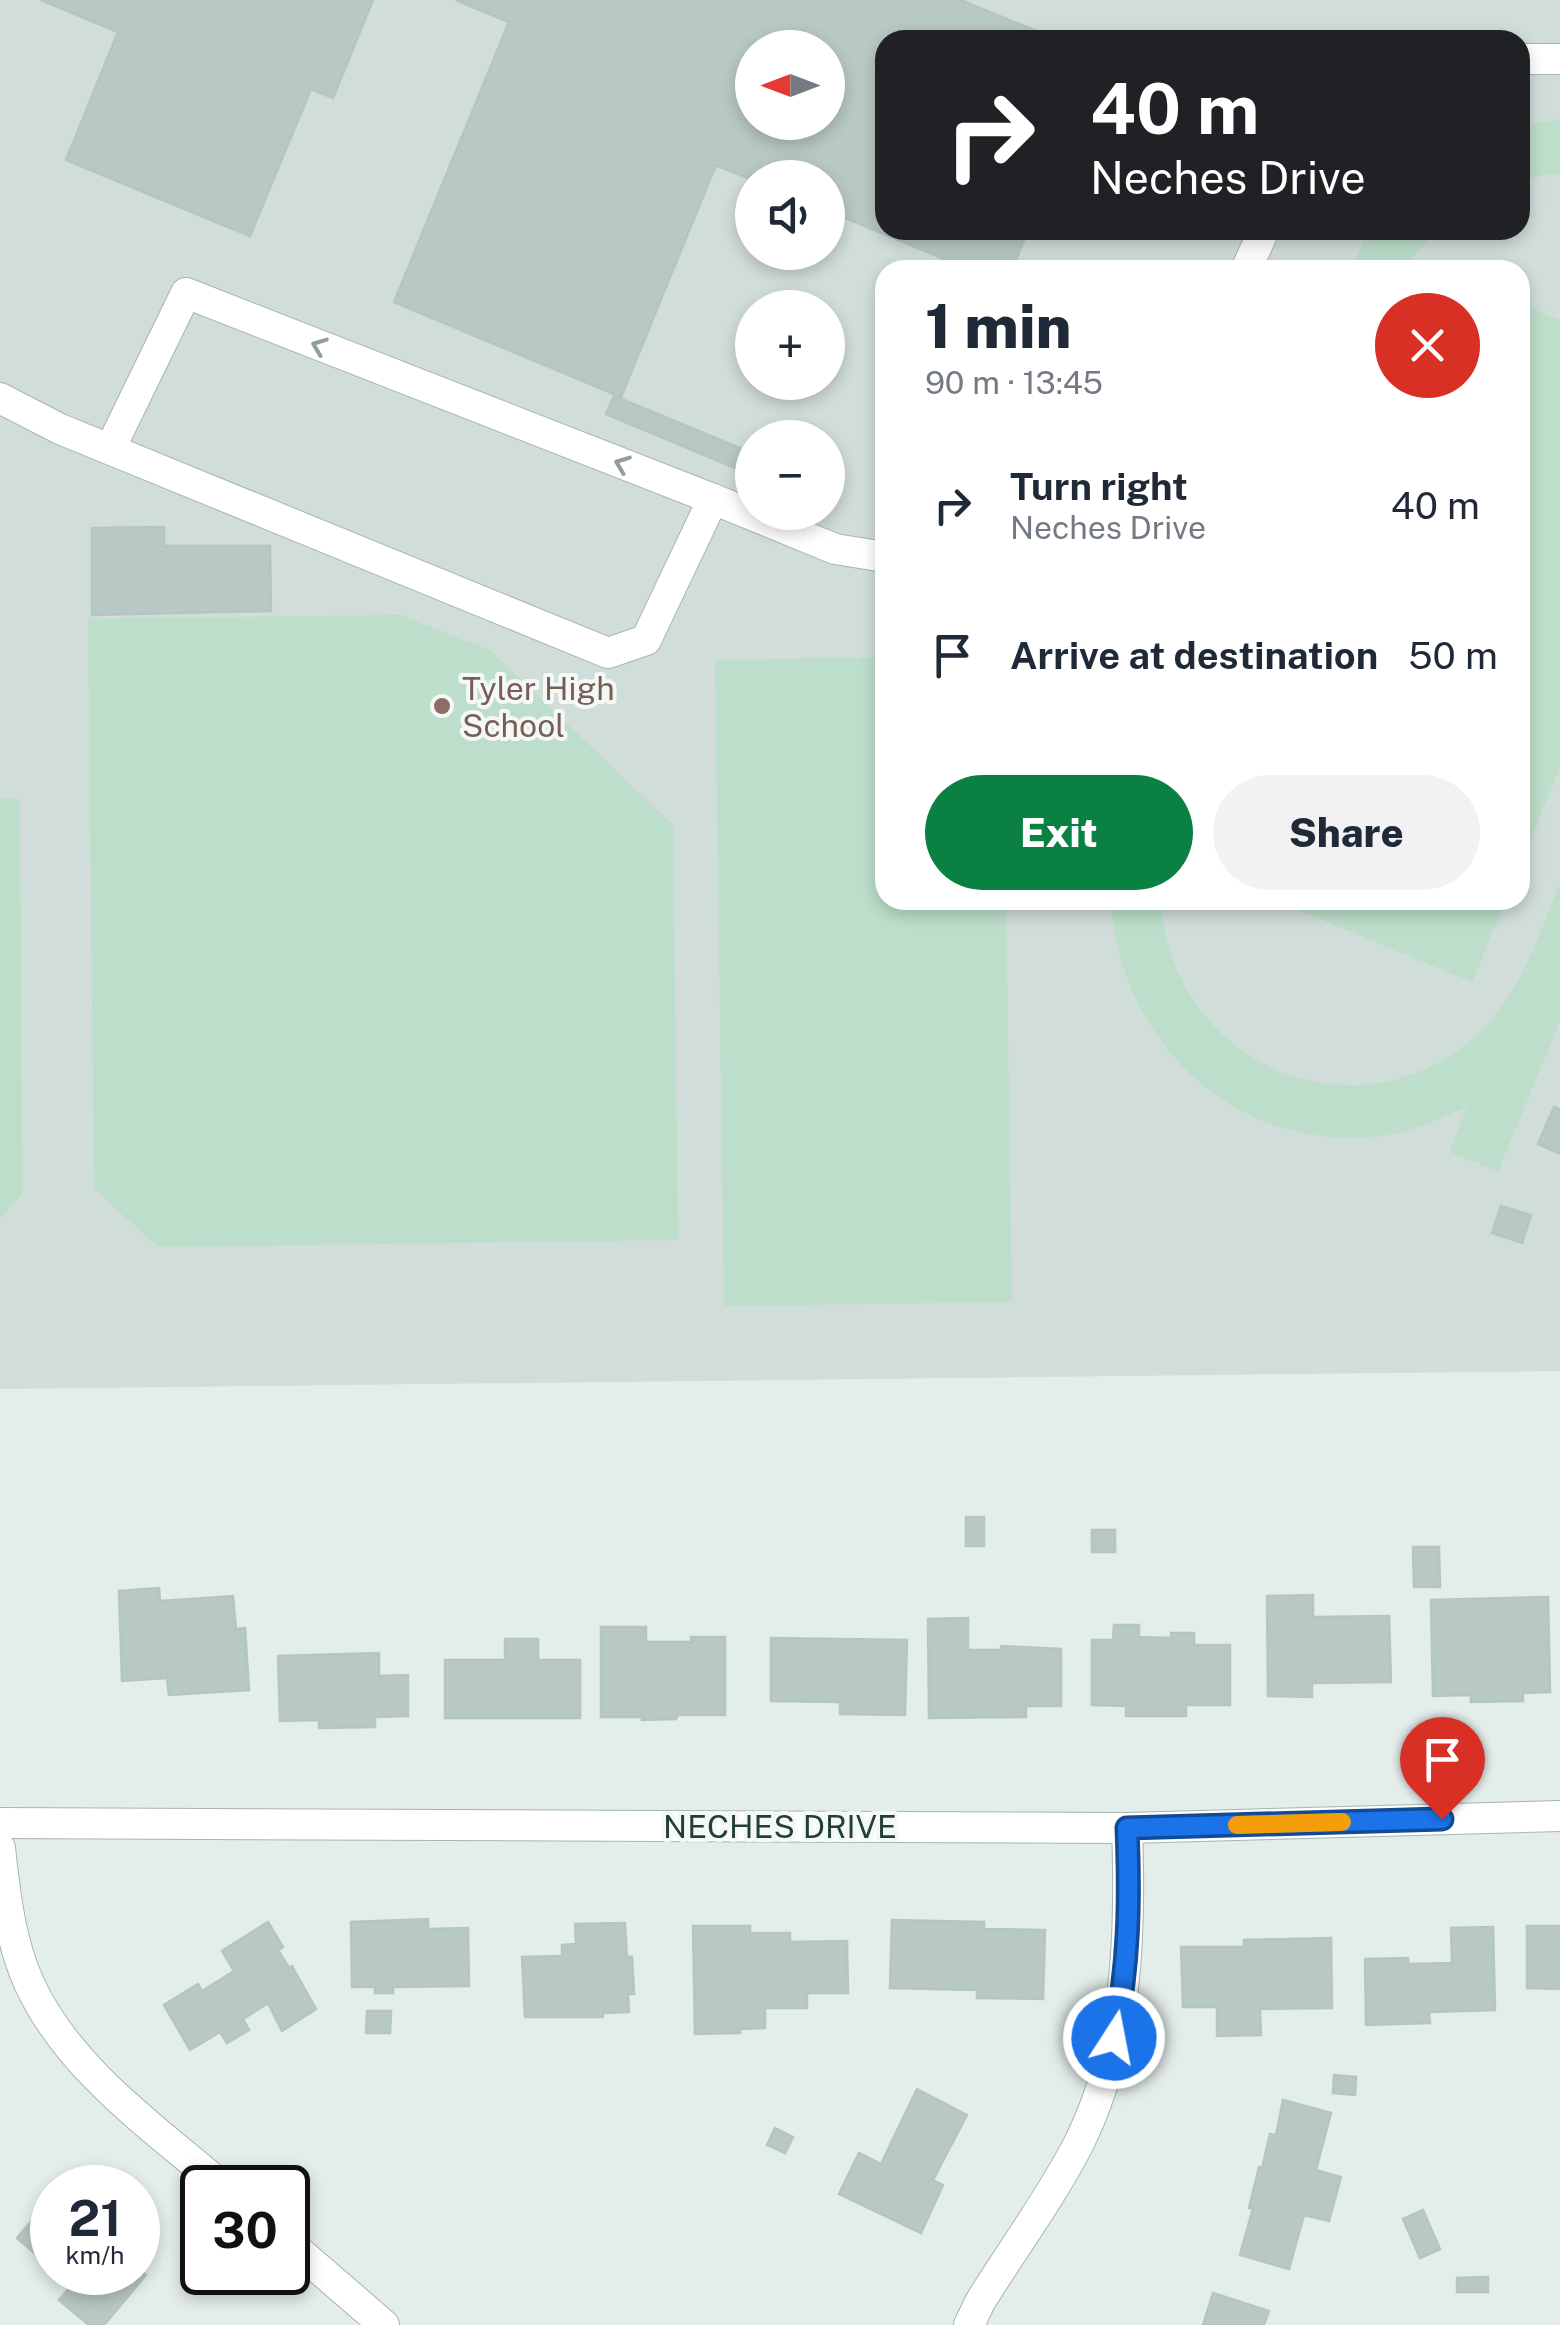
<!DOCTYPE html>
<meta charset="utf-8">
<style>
:root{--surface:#fff;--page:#f2f2f3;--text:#1f2937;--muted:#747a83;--accent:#0b8043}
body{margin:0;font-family:"Public Sans",sans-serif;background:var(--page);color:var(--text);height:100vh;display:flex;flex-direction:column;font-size:38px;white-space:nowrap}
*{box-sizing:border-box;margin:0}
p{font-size:32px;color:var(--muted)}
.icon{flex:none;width:55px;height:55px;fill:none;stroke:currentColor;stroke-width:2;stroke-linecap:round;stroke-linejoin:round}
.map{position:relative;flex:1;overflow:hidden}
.side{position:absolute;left:875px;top:260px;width:655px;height:650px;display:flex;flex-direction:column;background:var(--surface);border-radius:30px;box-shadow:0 5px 15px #0003}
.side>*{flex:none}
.guide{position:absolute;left:875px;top:30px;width:655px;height:210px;border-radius:30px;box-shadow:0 5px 15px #0003;background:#202124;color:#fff;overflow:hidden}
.needle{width:65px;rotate:270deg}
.tools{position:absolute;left:735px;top:30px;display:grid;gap:20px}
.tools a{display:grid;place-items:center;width:110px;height:110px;border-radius:50%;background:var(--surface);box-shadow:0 5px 15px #0003;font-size:50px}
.speed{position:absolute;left:30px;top:2165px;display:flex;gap:20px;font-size:50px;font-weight:700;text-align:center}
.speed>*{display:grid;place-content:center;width:130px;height:130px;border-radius:50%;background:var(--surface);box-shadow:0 5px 15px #0003;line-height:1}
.speed small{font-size:25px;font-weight:400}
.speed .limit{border:5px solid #111;border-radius:15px;background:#fff;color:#111}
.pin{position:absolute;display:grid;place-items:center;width:85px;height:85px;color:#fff;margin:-102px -42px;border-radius:50% 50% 50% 0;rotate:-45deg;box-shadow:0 0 10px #0007}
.pin .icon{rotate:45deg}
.me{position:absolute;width:110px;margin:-55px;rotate:11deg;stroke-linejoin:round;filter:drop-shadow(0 0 8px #0008)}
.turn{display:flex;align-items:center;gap:35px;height:210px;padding:0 50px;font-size:45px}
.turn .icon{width:130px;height:130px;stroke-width:2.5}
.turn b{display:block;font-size:70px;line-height:85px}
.round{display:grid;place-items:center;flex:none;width:105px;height:105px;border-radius:52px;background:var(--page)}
.summary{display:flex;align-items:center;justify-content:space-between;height:170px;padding:0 50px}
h1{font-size:60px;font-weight:800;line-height:75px}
.cta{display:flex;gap:20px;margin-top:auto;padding:20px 50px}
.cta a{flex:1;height:115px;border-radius:60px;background:var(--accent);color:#fff;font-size:40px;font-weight:800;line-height:115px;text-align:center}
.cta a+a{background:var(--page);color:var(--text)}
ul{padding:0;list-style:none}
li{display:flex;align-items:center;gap:30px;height:150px;padding:0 50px}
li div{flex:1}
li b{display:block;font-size:38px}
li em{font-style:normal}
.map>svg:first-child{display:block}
.built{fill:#d1ddd9;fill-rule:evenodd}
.green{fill:#bcdeca}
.building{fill:#b8c8c3;stroke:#b5c6c2;stroke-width:2.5;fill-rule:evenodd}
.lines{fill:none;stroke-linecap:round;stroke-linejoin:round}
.minor-casing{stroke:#a6b5b2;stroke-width:32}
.minor{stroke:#fff;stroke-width:30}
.oneway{stroke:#919e9c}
.route-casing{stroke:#114b97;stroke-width:25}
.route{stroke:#1a73e8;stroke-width:18}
.slow{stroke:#f59e0b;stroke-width:18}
.education-dot{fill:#8d6e63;stroke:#f4f9f7;stroke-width:4}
.labels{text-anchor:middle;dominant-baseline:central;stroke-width:8;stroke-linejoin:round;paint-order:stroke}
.education-label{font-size:32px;fill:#785e54;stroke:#f4f9f7;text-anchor:start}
.street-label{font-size:32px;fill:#233e3a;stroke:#f4f9f7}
</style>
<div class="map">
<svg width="1560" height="2325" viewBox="0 0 1560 2325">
<rect width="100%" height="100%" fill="#e3edea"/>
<path class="built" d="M0,0H1560V1371L0,1389ZM885,40H1520V230H885ZM752,48H828V122H752ZM752,178H828V252H752ZM885,270H1520V900H885ZM752,308H828V382H752ZM752,438H828V512H752Z"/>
<g class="green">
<polygon points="1560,119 1560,173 1520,179 1520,126"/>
<polygon points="1370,230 1435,230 1404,270 1349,270"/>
<polygon points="1520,303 1560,320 1560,767 1520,865"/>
<polygon points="400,615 491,651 673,825 678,1240 158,1247 94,1189 88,619"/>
<polygon points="885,657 885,900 1006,900 1012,1302 724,1306 715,660"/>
<polygon points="0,797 20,800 22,1194 0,1218"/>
<path d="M1560,884V1021L1498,1171L1449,1152L1467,1107C1442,1117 1416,1131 1388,1135C1239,1157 1121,1045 1110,900H1161C1168,1057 1348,1144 1471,1040C1519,1000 1537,939 1560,884Z"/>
<polygon points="1273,900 1506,900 1472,982"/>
</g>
<g class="building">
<polygon points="41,0 373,0 333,98 311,89 250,236 66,160 118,32"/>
<path d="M456,0H961L1058,40H885V230H1028L1012,270H971L828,211V178L752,180L716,165L621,397L394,302L509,22ZM752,48H828V122H752Z"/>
<polygon points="614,396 752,453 752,475 606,414"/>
<polygon points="164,527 164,546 270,546 271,611 92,615 92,528"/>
<polygon points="1554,1107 1560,1109 1560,1154 1538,1144"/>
<polygon points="1501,1206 1531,1215 1522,1243 1492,1233"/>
<rect x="966" y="1517" width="18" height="29"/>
<rect x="1092" y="1530" width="23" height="22"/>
<polygon points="1413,1547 1439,1547 1440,1587 1414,1587"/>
<polygon points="159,1588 160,1601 233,1596 236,1629 245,1628 249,1690 169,1695 167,1678 122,1681 119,1591"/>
<polygon points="1313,1595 1313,1617 1389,1616 1391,1682 1312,1683 1312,1697 1268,1696 1267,1596"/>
<polygon points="1548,1597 1550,1692 1523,1693 1523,1701 1471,1702 1471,1695 1433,1696 1431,1600"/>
<polygon points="968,1618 968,1650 1001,1650 1001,1646 1061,1649 1061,1706 1026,1706 1026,1717 929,1718 928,1619"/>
<polygon points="1114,1625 1139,1625 1139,1637 1171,1638 1171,1633 1194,1633 1194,1645 1230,1645 1230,1705 1186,1705 1186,1716 1126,1716 1126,1706 1092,1705 1092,1640 1113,1640"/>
<polygon points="601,1627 646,1627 646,1642 691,1642 691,1637 725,1637 725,1715 678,1715 676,1719 642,1720 642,1717 601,1717"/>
<polygon points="771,1638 907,1640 905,1715 840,1714 840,1702 771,1701"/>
<polygon points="505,1639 538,1639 538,1660 580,1660 580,1718 445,1718 445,1660 505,1660"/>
<polygon points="379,1653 379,1676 408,1675 408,1716 375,1717 375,1727 319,1728 319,1720 280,1721 278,1656"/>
<polygon points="428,1919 428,1929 468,1928 469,1986 393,1987 393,1993 375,1993 375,1987 352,1987 351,1922"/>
<polygon points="892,1920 984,1922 984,1929 1045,1930 1043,1999 977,1998 977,1990 890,1988"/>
<polygon points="268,1922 283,1947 278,1950 289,1968 292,1966 316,2009 282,2031 268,2003 243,2019 249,2030 227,2043 220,2032 190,2050 164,2005 198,1984 202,1991 234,1971 222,1951"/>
<polygon points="625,1923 627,1957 632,1957 634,1994 628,1994 629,2012 603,2013 603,2017 525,2017 522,1957 562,1956 562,1945 576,1944 575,1924"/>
<polygon points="693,1926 750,1926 750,1933 790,1933 790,1942 847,1941 848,1993 807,1993 807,2008 765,2008 765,2028 740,2029 740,2033 695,2034"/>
<polygon points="1527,1926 1560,1926 1560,1989 1527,1988"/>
<polygon points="1493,1927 1495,2010 1429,2012 1430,2023 1366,2025 1365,1959 1408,1958 1408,1964 1452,1963 1451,1928"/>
<polygon points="1331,1938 1332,2008 1260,2009 1261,2035 1217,2036 1217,2007 1183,2007 1181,1947 1244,1947 1244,1940"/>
<polygon points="367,2011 391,2011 390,2033 366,2033"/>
<polygon points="1334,2075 1356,2077 1355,2095 1333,2093"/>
<polygon points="917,2089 967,2115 933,2180 943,2185 921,2233 839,2194 859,2153 881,2164"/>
<polygon points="1283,2100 1331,2113 1316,2170 1341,2177 1329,2221 1304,2215 1289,2269 1240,2255 1253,2208 1249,2208 1259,2167 1262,2168 1270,2134 1276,2135"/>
<polygon points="775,2128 793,2137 785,2153 767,2145"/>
<polygon points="49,2200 52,2203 52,2268 17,2238"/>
<polygon points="1423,2210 1440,2249 1420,2258 1403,2219"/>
<polygon points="138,2268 146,2275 104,2325 89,2325 59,2300 72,2285 64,2283 50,2271 138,2272"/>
<polygon points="1488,2277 1488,2292 1457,2292 1457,2278"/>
<polygon points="1213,2293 1269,2311 1264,2325 1203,2325"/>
</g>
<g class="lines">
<g class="minor-casing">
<g id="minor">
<polyline points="1520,59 1560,59"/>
<polyline points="1246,270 1264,230"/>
<polyline points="0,398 60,429 608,653 646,640 713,499 835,549 885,557"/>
<polyline points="110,449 186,293 713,499"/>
<polyline points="0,1823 1127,1828 1560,1816"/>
<path d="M0,1848C5,1893 10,1941 29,1983C68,2069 154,2128 224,2188"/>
<polyline points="288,2242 384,2325"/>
<path d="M969,2325L980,2302C1012,2250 1050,2199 1078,2145C1128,2045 1131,1936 1127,1828"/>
</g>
</g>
<use href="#minor" class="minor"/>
</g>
<defs><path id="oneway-chevron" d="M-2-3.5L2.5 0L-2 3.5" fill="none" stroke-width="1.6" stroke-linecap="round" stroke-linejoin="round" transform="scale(2.5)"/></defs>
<g class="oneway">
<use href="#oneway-chevron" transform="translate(319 346) rotate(-159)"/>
<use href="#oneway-chevron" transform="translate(622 464) rotate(-159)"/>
</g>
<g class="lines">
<g class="route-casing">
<path id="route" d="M1114,2038C1129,1966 1130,1901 1127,1828L1442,1819"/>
</g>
<use href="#route" class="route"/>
<polyline class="slow" points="1237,1825 1342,1822"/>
</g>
<circle class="education-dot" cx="442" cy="706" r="10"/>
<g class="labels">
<g class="education-label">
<text x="462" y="688">Tyler High<tspan x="462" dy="37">School</tspan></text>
</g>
<g class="street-label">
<text x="780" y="1826">NECHES DRIVE</text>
</g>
</g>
</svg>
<div class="tools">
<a><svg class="needle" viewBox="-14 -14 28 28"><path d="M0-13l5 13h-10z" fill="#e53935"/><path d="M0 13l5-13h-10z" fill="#747a83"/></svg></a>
<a><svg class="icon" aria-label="sound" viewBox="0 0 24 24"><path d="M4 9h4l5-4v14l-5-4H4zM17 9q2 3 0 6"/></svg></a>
<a>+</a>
<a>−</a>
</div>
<div class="speed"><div>21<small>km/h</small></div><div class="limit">30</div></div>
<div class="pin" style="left:1442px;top:1819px;background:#d93025"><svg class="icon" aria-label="arrive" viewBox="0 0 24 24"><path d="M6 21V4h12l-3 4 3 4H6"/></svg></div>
<svg class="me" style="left:1114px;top:2038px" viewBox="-20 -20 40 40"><circle r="17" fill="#1a73e8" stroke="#fff" stroke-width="3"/><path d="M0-11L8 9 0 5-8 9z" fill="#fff"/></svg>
<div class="guide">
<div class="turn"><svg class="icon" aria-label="right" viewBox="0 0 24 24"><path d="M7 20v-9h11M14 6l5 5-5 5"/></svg><div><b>40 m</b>Neches Drive</div></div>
</div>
<section class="side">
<div class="summary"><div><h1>1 min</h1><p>90 m · 13:45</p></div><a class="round" style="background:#d93025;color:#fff"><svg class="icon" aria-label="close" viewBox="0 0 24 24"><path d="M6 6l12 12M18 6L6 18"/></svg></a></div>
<ul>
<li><svg class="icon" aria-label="right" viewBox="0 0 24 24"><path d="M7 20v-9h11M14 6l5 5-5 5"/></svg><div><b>Turn right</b><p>Neches Drive</p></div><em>40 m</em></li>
<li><svg class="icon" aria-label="arrive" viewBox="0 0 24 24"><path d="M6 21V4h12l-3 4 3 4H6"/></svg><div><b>Arrive at destination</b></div><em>50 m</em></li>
</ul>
<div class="cta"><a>Exit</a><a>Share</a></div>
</section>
</div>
